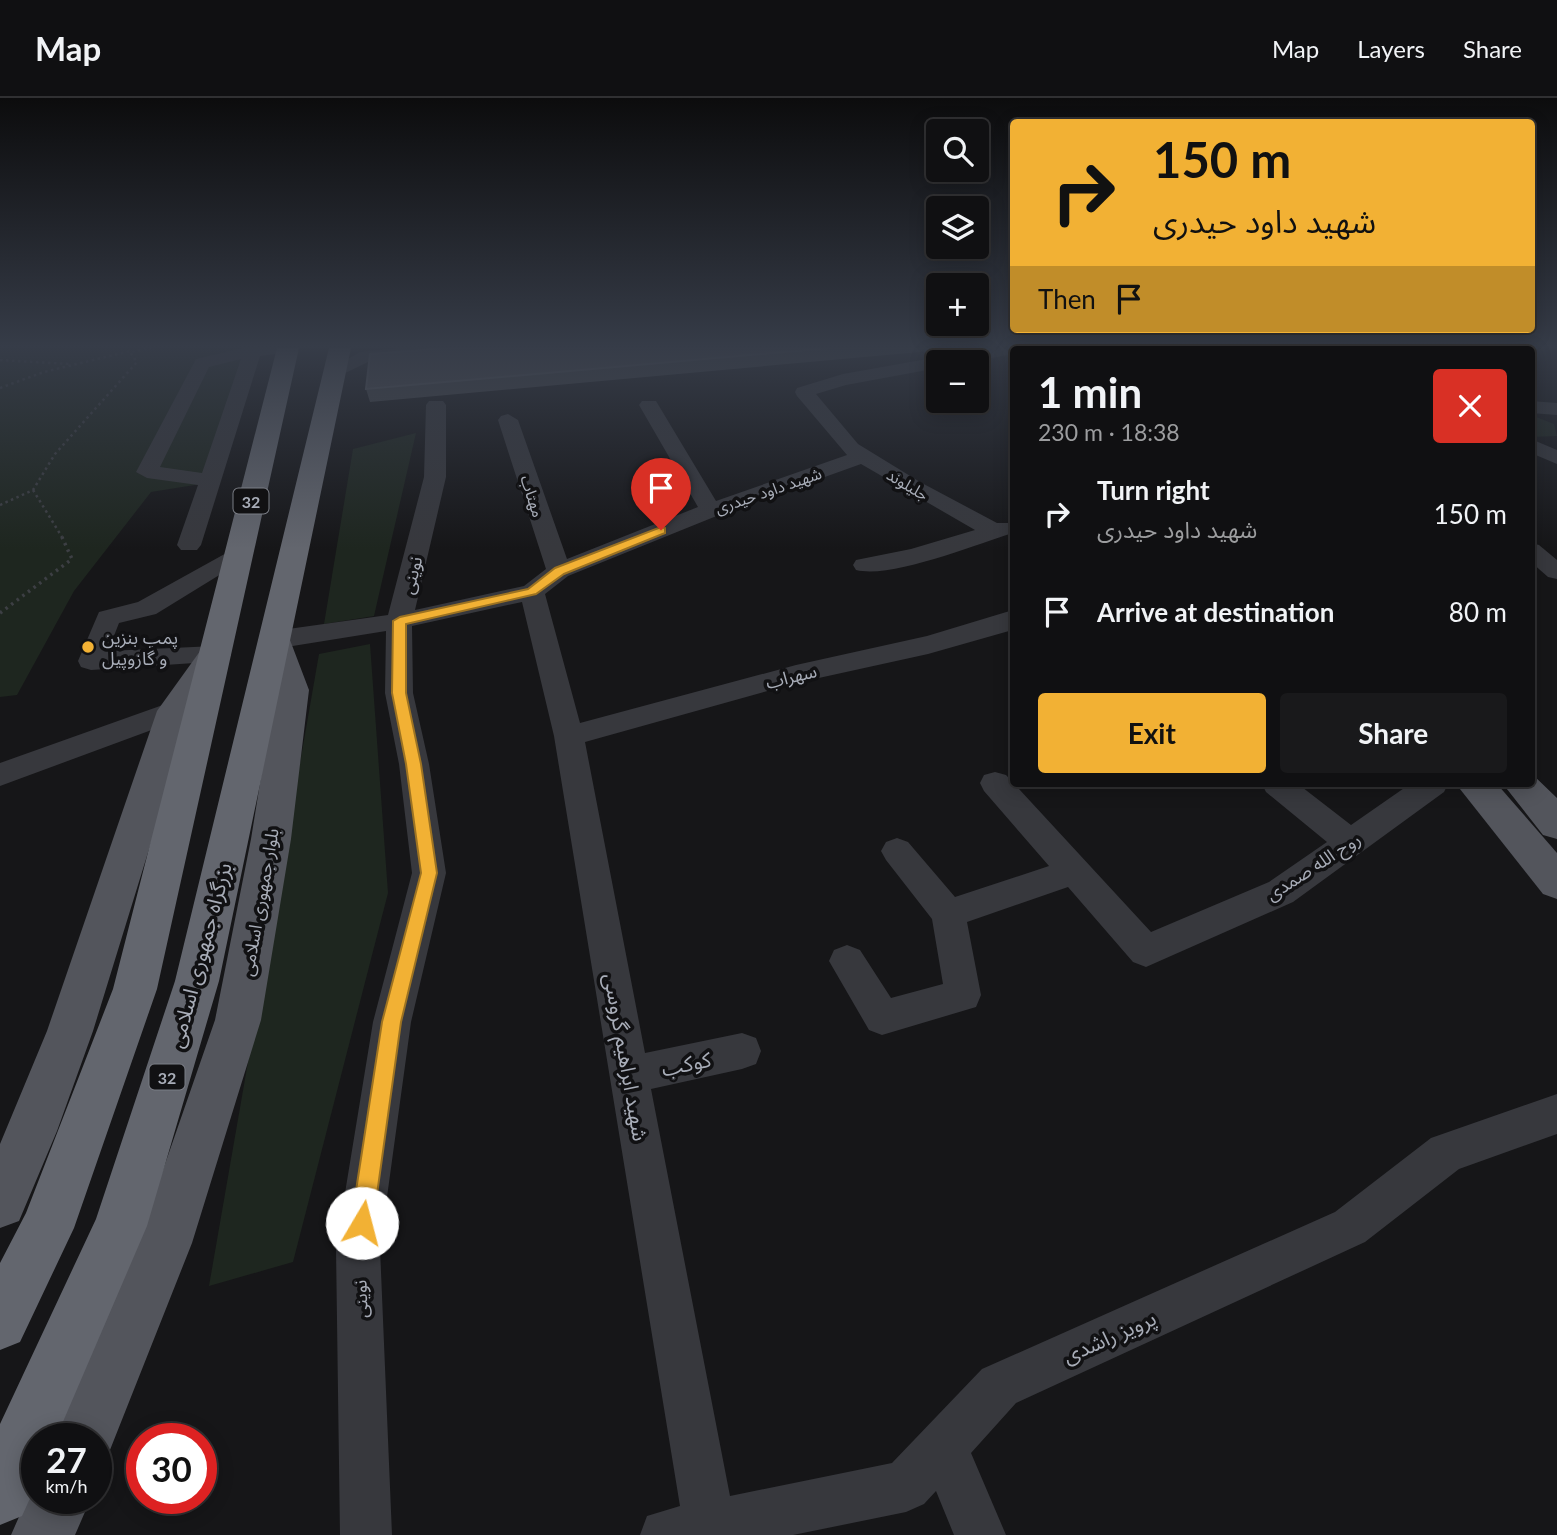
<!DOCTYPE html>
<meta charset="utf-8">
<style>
:root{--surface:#101012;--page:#19191b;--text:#f1f3f6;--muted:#9c9d9f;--line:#303032;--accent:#f2b134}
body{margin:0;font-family:Lato,"Noto Sans Arabic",sans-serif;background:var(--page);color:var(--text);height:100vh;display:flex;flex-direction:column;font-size:26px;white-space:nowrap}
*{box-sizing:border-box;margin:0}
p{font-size:23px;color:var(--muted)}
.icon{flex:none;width:38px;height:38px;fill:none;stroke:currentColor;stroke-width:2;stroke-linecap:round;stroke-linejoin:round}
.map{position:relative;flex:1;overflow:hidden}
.panel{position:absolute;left:1010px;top:248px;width:525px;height:441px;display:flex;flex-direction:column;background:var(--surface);border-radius:7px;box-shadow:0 4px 18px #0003,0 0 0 2px var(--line)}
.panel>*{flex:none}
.hud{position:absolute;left:1010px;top:21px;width:525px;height:214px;border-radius:7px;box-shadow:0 4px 18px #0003,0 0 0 2px var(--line);background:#f2b134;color:#111;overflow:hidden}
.buttons{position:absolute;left:926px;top:21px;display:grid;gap:14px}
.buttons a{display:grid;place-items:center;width:63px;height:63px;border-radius:7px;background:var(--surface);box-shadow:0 4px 18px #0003,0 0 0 2px var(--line);font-size:35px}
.speed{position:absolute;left:21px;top:1325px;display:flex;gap:14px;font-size:35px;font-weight:700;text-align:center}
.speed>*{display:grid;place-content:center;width:91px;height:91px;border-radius:50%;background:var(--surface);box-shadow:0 4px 18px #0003,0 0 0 2px var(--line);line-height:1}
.speed small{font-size:18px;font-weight:400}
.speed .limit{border:10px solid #d22;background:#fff;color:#111}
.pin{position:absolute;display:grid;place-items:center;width:60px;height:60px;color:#fff;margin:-72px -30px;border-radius:50% 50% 50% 0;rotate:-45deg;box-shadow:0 0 7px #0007}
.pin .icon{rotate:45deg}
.me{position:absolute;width:77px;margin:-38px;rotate:8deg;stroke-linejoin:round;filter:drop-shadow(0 0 5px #0008)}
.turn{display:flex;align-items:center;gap:24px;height:147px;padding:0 28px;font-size:32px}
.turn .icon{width:91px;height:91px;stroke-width:2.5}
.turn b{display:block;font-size:49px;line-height:60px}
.then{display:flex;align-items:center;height:66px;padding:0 28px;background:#0003;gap:14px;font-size:26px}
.round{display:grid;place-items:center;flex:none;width:74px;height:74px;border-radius:7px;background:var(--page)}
.headline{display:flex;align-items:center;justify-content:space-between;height:119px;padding:0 28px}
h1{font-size:42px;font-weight:700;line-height:52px}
.action{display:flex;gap:14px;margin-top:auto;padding:14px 28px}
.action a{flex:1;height:80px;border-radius:7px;background:var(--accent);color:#111;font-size:28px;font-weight:700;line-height:80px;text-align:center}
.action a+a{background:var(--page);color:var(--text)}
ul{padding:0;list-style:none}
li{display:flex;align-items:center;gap:21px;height:98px;padding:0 28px}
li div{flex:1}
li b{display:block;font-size:26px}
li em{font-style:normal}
header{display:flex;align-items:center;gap:42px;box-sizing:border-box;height:98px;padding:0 35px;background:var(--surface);border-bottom:2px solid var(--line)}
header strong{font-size:33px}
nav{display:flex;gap:38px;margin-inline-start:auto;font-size:24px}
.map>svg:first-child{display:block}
.green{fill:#1e261f}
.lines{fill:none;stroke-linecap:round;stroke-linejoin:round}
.path-far1{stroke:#3d3f44;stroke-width:2.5;stroke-dasharray:2.5 3.5;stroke-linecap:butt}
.path{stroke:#3d3f44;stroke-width:3.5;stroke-dasharray:2.5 4.5;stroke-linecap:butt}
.minor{fill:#37383d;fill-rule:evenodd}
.major{fill:#53555c;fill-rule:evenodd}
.highway{fill:#63666e;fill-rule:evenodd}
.wall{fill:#47494d}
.building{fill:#525359;stroke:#5f6168;stroke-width:2}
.route{fill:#f2b134;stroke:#9d7322;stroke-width:2}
.poi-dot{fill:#f2b134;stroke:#111113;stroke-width:2.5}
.labels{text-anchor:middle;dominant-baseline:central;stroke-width:7;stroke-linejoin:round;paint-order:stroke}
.far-street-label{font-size:16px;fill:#a8adb8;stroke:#111113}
.shield{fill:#111113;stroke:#7b7e86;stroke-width:2}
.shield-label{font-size:16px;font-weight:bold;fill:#a8adb8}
.street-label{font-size:18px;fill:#a8adb8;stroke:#111113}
.poi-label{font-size:18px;fill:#a8adb8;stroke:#111113;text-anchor:start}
.near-street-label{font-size:21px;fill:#a8adb8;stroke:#111113}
</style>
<header>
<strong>Map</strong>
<nav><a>Map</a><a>Layers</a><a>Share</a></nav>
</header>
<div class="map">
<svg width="1557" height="1437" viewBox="0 0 1557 1437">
<rect width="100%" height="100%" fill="#161618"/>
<g class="green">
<polygon points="0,250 247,250 201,386 151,394 74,493 17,597 0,599"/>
<polygon points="1531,317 1554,326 1557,338 1531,339"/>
<polygon points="416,335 374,518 324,526 353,351"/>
<polygon points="370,546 388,795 293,1164 209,1188 319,556"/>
</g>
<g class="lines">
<g class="path-far1">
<polyline points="0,262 69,266"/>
<polyline points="0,290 44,274 130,253"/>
<polyline points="33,392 62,439"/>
<polyline points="0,407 33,392 55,356 137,264 130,254 151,250"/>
</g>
<polyline class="path" points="0,515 72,461 61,437"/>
<g class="minor">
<path d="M243,250H292L283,255L260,258L201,447L197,452H181L177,447L198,387L147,380L136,374L196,261ZM241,261L202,375L160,369L209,269Z"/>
<polygon points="397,250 470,250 461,255 370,263 335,280 326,274 360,254"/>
<path d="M989,250H1028L1013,252V256L970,264H938V270L846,287L816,296L858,346L920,384L997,425H1013V435C976,446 892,481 856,472L853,467L856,462L911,451L975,432L861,366L719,417L568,478L545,496L580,625L796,567L927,538L1013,512V531L1009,533L928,556L796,585L585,644L645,955L742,935L756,940L761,953L756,966L742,971L651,991L730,1398L892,1365L982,1271L1335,1114L1431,1040L1557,996V1036L1459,1071L1365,1144L1016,1305L971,1355L1006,1437H954L936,1393L924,1406L906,1414L793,1437H640L647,1418L680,1408L554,638L522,504L412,528L413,595L429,666L446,775L411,924L380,1150L392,1437H340L336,1150L373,924L412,775L399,666L385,595L386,533L274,551L265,548L261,542L265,536L274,533L388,517L424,379L426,307L429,303H443L446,307V379L415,512L524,488L546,471L498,322L501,318L508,316L518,322L567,461L698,409L639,307L642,303H656L716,403L847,357L797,298L795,294L797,290L843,276Z"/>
<polygon points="1133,250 1396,250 1131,252"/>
<polygon points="1531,303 1557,305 1557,317 1531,315"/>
<polygon points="1531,341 1557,352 1557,366 1531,355"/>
<polygon points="1531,445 1539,447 1557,462 1557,481 1548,479 1531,464"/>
<polygon points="239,448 247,450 251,455 247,460 156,516 119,525 108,553 215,548 224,551 228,557 224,563 91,572 81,569 78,563 99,514 138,504"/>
<polygon points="174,603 184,606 188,613 184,620 0,688 0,665"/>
<polygon points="995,674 1006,677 1151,834 1269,784 1327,744 1266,694 1262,686 1298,686 1351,727 1410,686 1448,686 1444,694 1293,804 1146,869 1133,864 1068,789 967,824 981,897 976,909 882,937 869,932 829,863 834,852 847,847 860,852 891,900 943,886 932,821 886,762 881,753 886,744 897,740 908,744 955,799 1049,768 984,693 980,685 984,677"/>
</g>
<g class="major">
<polygon points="1098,250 1120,250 1122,252 1100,252"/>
<polygon points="1128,250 1150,250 1151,252 1129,252"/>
<polygon points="274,532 285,535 290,542 309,592 291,741 261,922 192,1145 106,1362 96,1365 96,1340 54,1340 139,1141 215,922 251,741 275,592 258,542 263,535"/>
<polygon points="215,546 227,549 231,557 191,615 93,933 57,1033 19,1123 0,1130 0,1046 47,933 157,613 203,549"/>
<polygon points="1531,675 1557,700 1557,741 1543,737 1503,686 1531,686"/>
<polygon points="1456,686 1497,686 1557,755 1557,801 1543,796"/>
<polygon points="37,1378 37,1400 91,1400 75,1437 11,1437"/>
</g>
<g class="highway">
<polygon points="277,250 299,250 157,891 74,1130 20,1244 0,1252 0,1165 26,1115 113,891"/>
<polygon points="329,250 351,250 219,883 147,1128 56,1340 37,1340 37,1385 22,1418 0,1427 0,1326 96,1121 175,883"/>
</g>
</g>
<polygon class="wall" points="448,250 964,250 370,304 366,291"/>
<polygon class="building" points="448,250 830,250 366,291 370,256"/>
<linearGradient id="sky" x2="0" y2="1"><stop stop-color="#0c0c0d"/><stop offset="0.55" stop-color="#363c48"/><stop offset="1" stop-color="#363c48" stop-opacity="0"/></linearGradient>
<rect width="1557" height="451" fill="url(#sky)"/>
<polygon class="route" points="661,429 665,430 665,435 564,476 536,496 406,526 406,595 421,666 437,775 401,924 373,1125 370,1133 362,1136 354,1133 351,1125 382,924 421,775 406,666 392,595 393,523 400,519 528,491 555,470"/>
<circle class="poi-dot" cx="88" cy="549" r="7"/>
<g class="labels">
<g class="far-street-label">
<text transform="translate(908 386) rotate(31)">جلیلوند</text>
<text transform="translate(768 392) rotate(-19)">شهید داود حیدری</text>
<text transform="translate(533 398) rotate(72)">مهتاب</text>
</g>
<g class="shield">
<rect x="233.5" y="390.5" width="35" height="25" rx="5"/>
<rect x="149.5" y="966.5" width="35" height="25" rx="5"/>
</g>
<g class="shield-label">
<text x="251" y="403">32</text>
<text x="167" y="979">32</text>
</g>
<g class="street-label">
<text transform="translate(411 477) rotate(-76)">نوینی</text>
<text transform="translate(791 578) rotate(-14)">سهراب</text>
<text transform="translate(1313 768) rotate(-33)">روح الله صمدی</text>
<text transform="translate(259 804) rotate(-80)">بلوار جمهوری اسلامی</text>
<text transform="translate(360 1201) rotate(-92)">نوینی</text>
</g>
<g class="poi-label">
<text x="102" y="539">پمپ بنزین<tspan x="102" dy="21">و گازوپیل</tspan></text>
</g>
<g class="near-street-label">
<text transform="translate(199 857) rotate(-75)">بزرگراه جمهوری اسلامی</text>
<text transform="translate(627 959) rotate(80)">شهید ابراهیم گروسی</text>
<text transform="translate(686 965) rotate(-12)">کوکب</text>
<text transform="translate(1109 1238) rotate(-24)">پرویز راشدی</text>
</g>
</g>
</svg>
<div class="buttons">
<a><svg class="icon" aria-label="search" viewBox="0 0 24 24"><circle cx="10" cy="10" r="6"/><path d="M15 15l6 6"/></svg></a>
<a><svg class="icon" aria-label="layers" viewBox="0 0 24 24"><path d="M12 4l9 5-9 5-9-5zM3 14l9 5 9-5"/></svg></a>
<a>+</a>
<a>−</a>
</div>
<div class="speed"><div>27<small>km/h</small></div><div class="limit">30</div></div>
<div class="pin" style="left:661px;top:432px;background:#d93025"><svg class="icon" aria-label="arrive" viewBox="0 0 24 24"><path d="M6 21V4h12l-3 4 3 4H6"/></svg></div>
<svg class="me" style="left:362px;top:1125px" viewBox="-20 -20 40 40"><circle r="19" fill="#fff"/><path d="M0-13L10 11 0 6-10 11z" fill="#f2b134"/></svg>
<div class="hud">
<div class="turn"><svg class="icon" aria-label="right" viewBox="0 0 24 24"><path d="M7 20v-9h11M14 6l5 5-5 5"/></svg><div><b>150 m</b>شهید داود حیدری</div></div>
<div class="then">Then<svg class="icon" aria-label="arrive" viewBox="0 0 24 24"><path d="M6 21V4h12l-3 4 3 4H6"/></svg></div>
</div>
<section class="panel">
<div class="headline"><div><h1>1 min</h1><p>230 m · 18:38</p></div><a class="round" style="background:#d93025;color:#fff"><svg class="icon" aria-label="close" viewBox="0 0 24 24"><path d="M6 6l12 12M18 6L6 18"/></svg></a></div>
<ul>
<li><svg class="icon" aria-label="right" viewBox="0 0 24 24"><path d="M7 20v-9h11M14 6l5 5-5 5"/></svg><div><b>Turn right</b><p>شهید داود حیدری</p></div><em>150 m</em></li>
<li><svg class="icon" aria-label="arrive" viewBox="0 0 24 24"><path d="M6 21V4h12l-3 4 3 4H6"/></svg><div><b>Arrive at destination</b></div><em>80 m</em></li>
</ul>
<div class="action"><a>Exit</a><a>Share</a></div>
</section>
</div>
